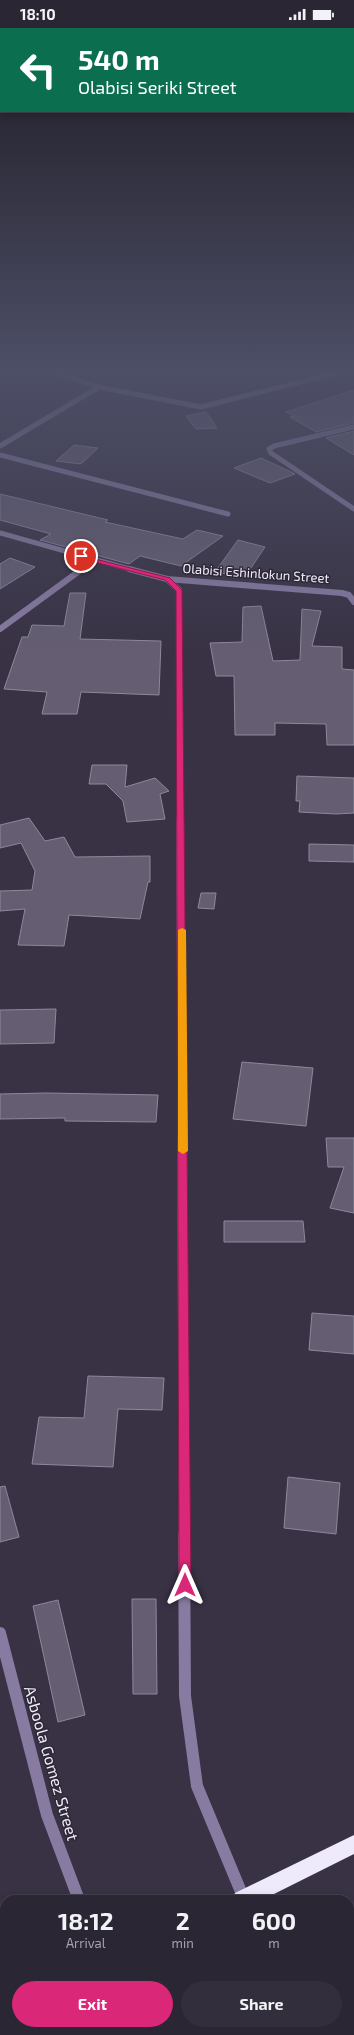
<!DOCTYPE html>
<style>
:root{--surface:#2a2633;--page:#322e3b;--text:#f1f3f6;--muted:#a5a5ac;--line:#46434e;--accent:#db2777}
body{margin:0;font-family:"Exo 2",sans-serif;background:var(--page);color:var(--text);height:100vh;display:flex;flex-direction:column;font-size:15px;white-space:nowrap}
*{box-sizing:border-box;margin:0}
p{font-size:13px;color:var(--muted)}
.icon{flex:none;width:22px;height:22px;fill:none;stroke:currentColor;stroke-width:2;stroke-linecap:round;stroke-linejoin:round}
.map{position:relative;flex:1;overflow:hidden}
.drawer{position:absolute;left:0px;top:1867px;width:354px;height:140px;display:flex;flex-direction:column;background:var(--surface);border-radius:16px 16px 0 0;box-shadow:0 2px 10px #0003,0 0 0 1px var(--line)}
.drawer>*{flex:none}
.guide{position:absolute;left:0px;top:0px;width:354px;height:84px;box-shadow:0 2px 10px #0003,0 0 0 1px var(--line);background:#0b6e4f;color:#fff;overflow:hidden}
.pin{position:absolute;display:grid;place-items:center;width:34px;height:34px;color:#fff;margin:-17px;border:2px solid #fff;border-radius:50%;box-shadow:0 1px 4px #0007}
.me{position:absolute;width:44px;margin:-22px;rotate:0deg;stroke-linejoin:round;filter:drop-shadow(0 0 3px #0008)}
.turn{display:flex;align-items:center;gap:14px;height:84px;padding:0 12px;font-size:18px}
.turn .icon{width:52px;height:52px;stroke-width:2.5}
.turn b{display:block;font-size:28px;line-height:34px}
.eta{display:flex;justify-content:space-evenly;align-items:center;height:68px;text-align:center}
.eta b{font-size:24px;font-weight:700;line-height:28px}
.action{display:flex;gap:8px;margin-top:auto;padding:8px 12px}
.action a{flex:1;height:46px;border-radius:24px;background:var(--accent);color:#fff;font-size:16px;font-weight:700;line-height:46px;text-align:center}
.action a+a{background:var(--page);color:var(--text)}
.status{display:flex;justify-content:space-between;align-items:center;height:28px;padding:0 20px;background:var(--surface);direction:ltr}
.status svg{height:11px;fill:currentColor}
.map>svg:first-child{display:block}
.building{fill:#655e72;stroke:#8e889c}
.lines{fill:none;stroke-linecap:round;stroke-linejoin:round}
.street-far4{stroke:#887ba1;stroke-width:5}
.street-far3{stroke:#887ba1;stroke-width:6}
.street-far2{stroke:#887ba1;stroke-width:8}
.street-far1{stroke:#887ba1;stroke-width:10}
.street{stroke:#887ba1;stroke-width:12}
.highway{fill:#efe9fc;fill-rule:evenodd}
.route{fill:#db2777;stroke:#8e194d}
.slow{fill:#f59e0b}
.labels{text-anchor:middle;dominant-baseline:central;stroke-width:3;stroke-linejoin:round;paint-order:stroke}
.street-label{font-size:13px;fill:#f1eef9;stroke:#2e2839}
.near-street-label{font-size:16px;fill:#f1eef9;stroke:#2e2839}
</style>
<div class="status"><b>18:10</b><svg viewBox="0 0 49 12"><path d="M0 12V9h3v3zM5 12V6h3v6zM10 12V3h3v9zM15 12V0h3v12zM26 1h20v11H26zM47 4h2v5h-2z"/></svg></div>
<div class="map">
<svg width="354" height="2007" viewBox="0 0 354 2007">
<rect width="100%" height="100%" fill="#383244"/>
<g class="building">
<polygon points="354,362 354,395 316,404 290,389 295,388 286,384"/>
<polygon points="206,384 217,400 196,401 186,388"/>
<polygon points="354,403 354,427 326,410"/>
<polygon points="74,417 98,420 81,436 56,433"/>
<polygon points="261,430 291,444 295,446 270,455 234,440"/>
<polygon points="0,466 108,492 105,494 183,511 197,502 223,508 181,538 140,528 129,536 40,512 51,506 0,492"/>
<polygon points="238,512 265,519 245,549 215,544"/>
<polygon points="10,530 35,539 0,561 0,536"/>
<polygon points="70,565 86,565 80,611 161,613 159,667 81,664 77,686 42,686 47,664 4,661 22,609 28,609 32,597 64,598"/>
<polygon points="261,578 273,633 300,632 302,581 321,583 312,618 342,619 342,641 354,642 354,717 327,717 326,696 275,695 275,707 235,707 234,648 216,648 210,615 242,614 243,579"/>
<polygon points="92,737 127,737 125,759 155,750 169,763 160,766 165,791 127,794 123,773 106,756 89,756"/>
<polygon points="297,748 354,750 354,785 336,786 299,784 300,773 296,773"/>
<polygon points="29,790 45,813 64,809 75,829 150,828 150,854 148,854 140,891 69,887 64,918 18,917 25,881 0,883 0,863 32,862 35,843 21,815 0,820 0,797"/>
<polygon points="309,816 354,817 354,834 309,833"/>
<polygon points="201,865 216,865 214,881 198,880"/>
<polygon points="56,981 54,1015 0,1016 0,982"/>
<polygon points="242,1034 313,1040 306,1098 233,1091"/>
<polygon points="46,1065 158,1067 156,1094 65,1093 65,1090 0,1091 0,1066"/>
<polygon points="326,1110 354,1110 354,1185 330,1180 344,1139 328,1139"/>
<polygon points="224,1193 303,1193 305,1214 224,1214"/>
<polygon points="312,1285 354,1288 354,1326 309,1322"/>
<polygon points="88,1348 164,1350 162,1382 118,1381 113,1439 32,1436 39,1389 84,1390"/>
<polygon points="288,1449 340,1455 336,1506 284,1500"/>
<polygon points="5,1458 19,1509 0,1514 0,1459"/>
<polygon points="132,1571 156,1571 157,1666 133,1666"/>
<polygon points="58,1572 85,1687 58,1694 33,1578"/>
</g>
<g class="lines">
<g class="street-far4">
<polyline points="54,341 61,346 99,359 201,379 352,341"/>
<polyline points="315,341 329,347"/>
<polyline points="354,399 274,418 269,421 271,425 354,481"/>
<polyline points="0,418 99,359"/>
<polyline points="0,427 228,486"/>
<polyline points="0,505 133,542"/>
<polyline points="81,542 94,532"/>
</g>
<g class="street-far3">
<polyline points="129,541 167,551 342,565 349,567 354,574"/>
<polyline points="167,551 179,562 180,793"/>
<polyline points="0,601 82,541"/>
</g>
<polyline class="street-far2" points="180,792 182,1109"/>
<polyline class="street-far1" points="182,1108 184,1507"/>
<g class="street">
<polyline points="184,1506 185,1668 197,1758 244,1871"/>
<polyline points="0,1605 47,1787 79,1872"/>
</g>
<g class="highway">
<polygon points="354,1807 354,1826 262,1872 232,1872 235,1865"/>
<polygon points="354,1886 354,1907 349,1909 349,1888"/>
<polygon points="5,1978 5,1998 0,2000 0,1980"/>
<polygon points="137,2002 165,2002 163,2007 135,2007"/>
</g>
</g>
<linearGradient id="sky" x2="0" y2="1"><stop stop-color="#1f1c25"/><stop offset="0.55" stop-color="#4d4f67"/><stop offset="1" stop-color="#4d4f67" stop-opacity="0"/></linearGradient>
<rect width="354" height="622" fill="url(#sky)"/>
<polygon class="route" points="79,527 170,550 182,562 191,1557 189,1561 185,1563 181,1561 179,1557 176,563 165,552 79,530"/>
<polygon class="slow" points="182,900 186,902 188,1123 183,1126 178,1123 178,902"/>
<g class="labels">
<g class="street-label">
<text transform="translate(256 545) rotate(4)">Olabisi Eshinlokun Street</text>
</g>
<g class="near-street-label">
<text transform="translate(52 1735) rotate(74)">Asboola Gomez Street</text>
</g>
</g>
</svg>
<div class="pin" style="left:81px;top:528px;background:#d93025"><svg class="icon" aria-label="arrive" viewBox="0 0 24 24"><path d="M6 21V4h12l-3 4 3 4H6"/></svg></div>
<svg class="me" style="left:185px;top:1557px" viewBox="-20 -20 40 40"><path d="M0-17L14 15 0 8-14 15z" fill="#db2777" stroke="#fff" stroke-width="4"/></svg>
<div class="guide">
<div class="turn"><svg class="icon" aria-label="left" viewBox="0 0 24 24"><path d="M17 20v-9H6M10 6l-5 5 5 5"/></svg><div><b>540 m</b>Olabisi Seriki Street</div></div>
</div>
<section class="drawer">
<div class="eta">
<div><b>18:12</b><p>Arrival</p></div>
<div><b>2</b><p>min</p></div>
<div><b>600</b><p>m</p></div>
</div>
<div class="action"><a>Exit</a><a>Share</a></div>
</section>
</div>
